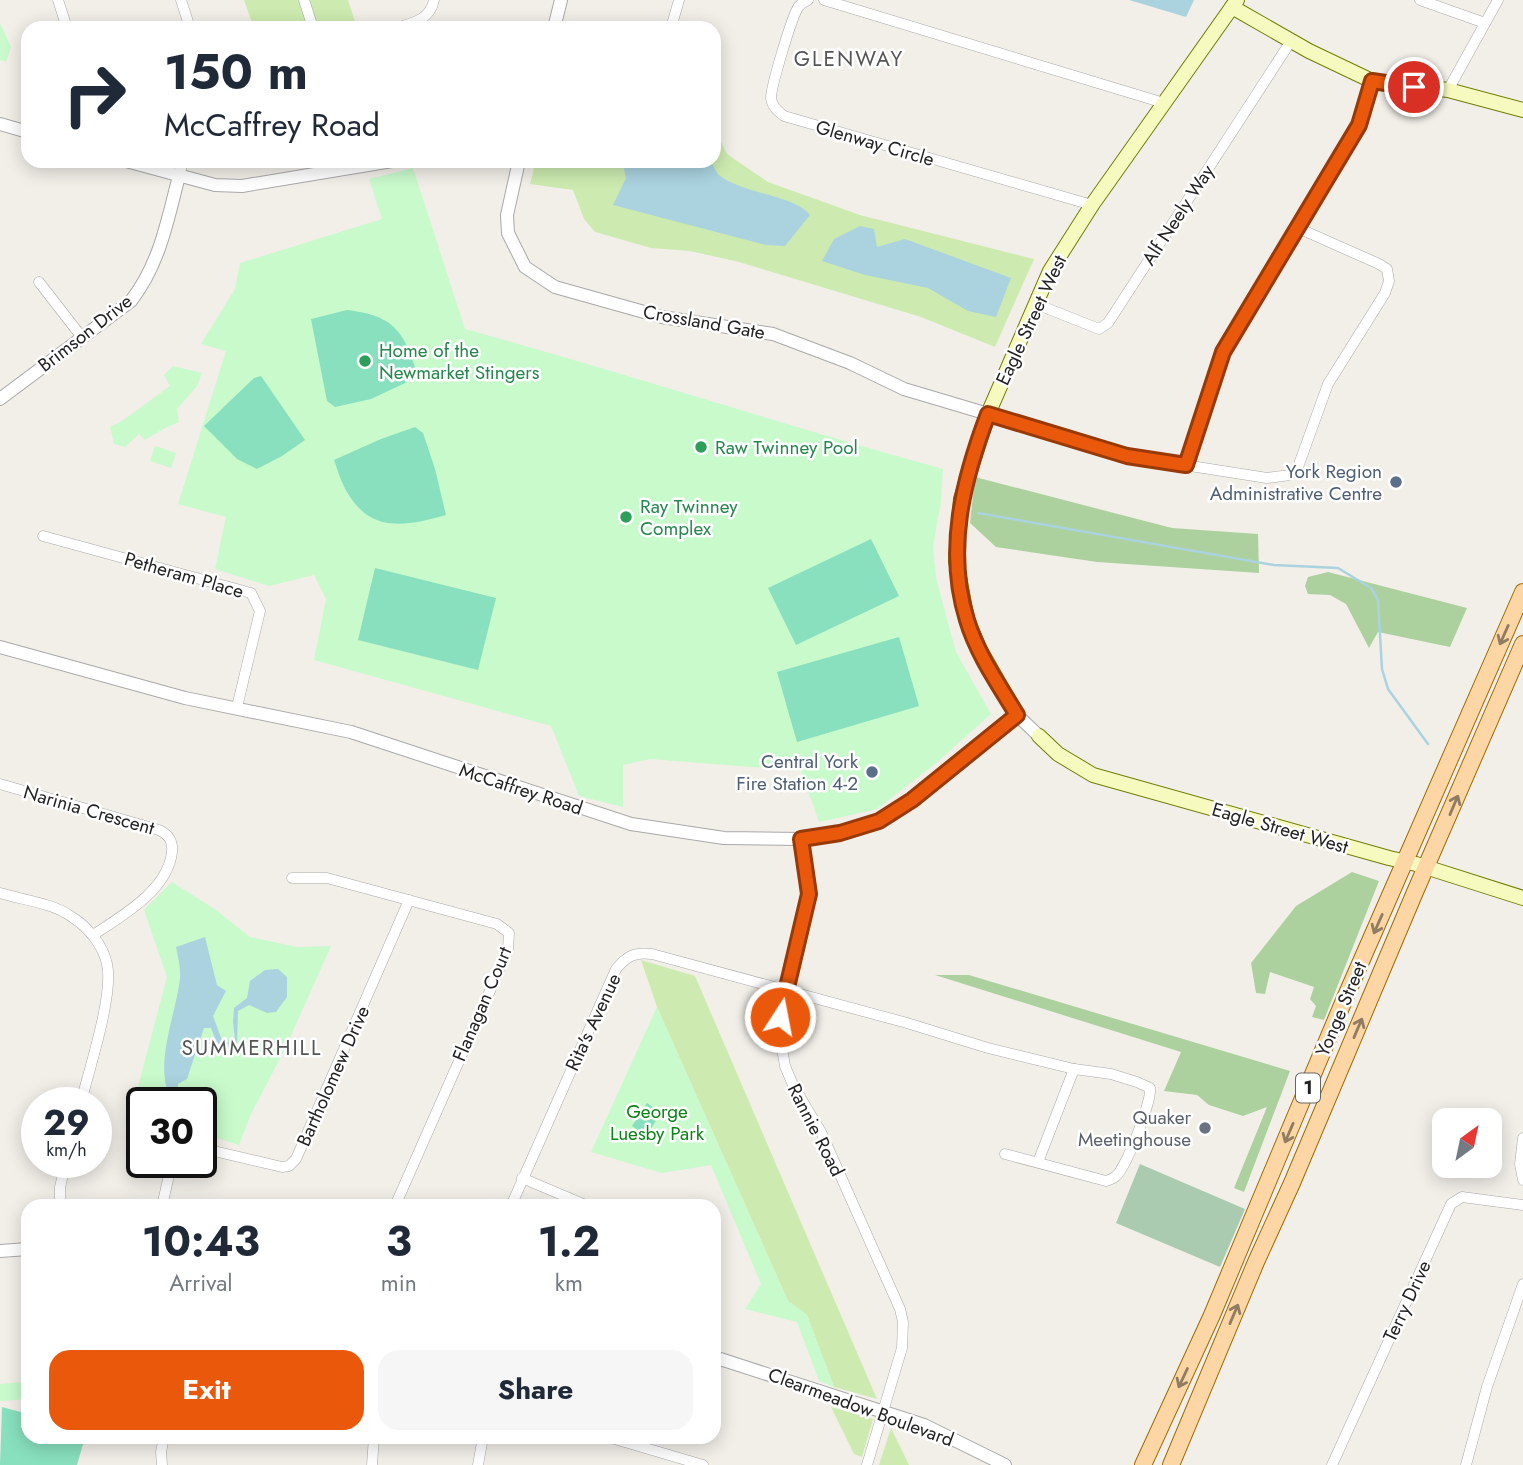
<!DOCTYPE html>
<style>
:root{--surface:#fff;--page:#f6f6f7;--text:#1f2937;--muted:#747a83;--accent:#ea580c}
body{margin:0;font-family:Jost,sans-serif;background:var(--page);color:var(--text);height:100vh;display:flex;flex-direction:column;font-size:26px;white-space:nowrap}
*{box-sizing:border-box;margin:0}
p{font-size:23px;color:var(--muted)}
.icon{flex:none;width:38px;height:38px;fill:none;stroke:currentColor;stroke-width:2;stroke-linecap:round;stroke-linejoin:round}
.map{position:relative;flex:1;overflow:hidden}
.panel{position:absolute;left:21px;top:1199px;width:700px;height:245px;display:flex;flex-direction:column;background:var(--surface);border-radius:21px;box-shadow:0 4px 18px #0003}
.panel>*{flex:none}
.top-card{position:absolute;left:21px;top:21px;width:700px;height:147px;border-radius:21px;box-shadow:0 4px 18px #0003;background:#fff;color:var(--text);overflow:hidden}
.needle{width:46px;rotate:33deg}
.controls{position:absolute;left:1432px;top:1108px;display:grid;gap:14px}
.controls a{display:grid;place-items:center;width:70px;height:70px;border-radius:14px;background:var(--surface);box-shadow:0 4px 18px #0003;font-size:35px}
.speed{position:absolute;left:21px;top:1087px;display:flex;gap:14px;font-size:35px;font-weight:700;text-align:center}
.speed>*{display:grid;place-content:center;width:91px;height:91px;border-radius:50%;background:var(--surface);box-shadow:0 4px 18px #0003;line-height:1}
.speed small{font-size:18px;font-weight:400}
.speed .limit{border:4px solid #111;border-radius:10px;background:#fff;color:#111}
.pin{position:absolute;display:grid;place-items:center;width:60px;height:60px;color:#fff;margin:-30px;border:4px solid #fff;border-radius:50%;box-shadow:0 2px 7px #0007}
.me{position:absolute;width:77px;margin:-38px;rotate:11deg;stroke-linejoin:round;filter:drop-shadow(0 0 5px #0008)}
.turn{display:flex;align-items:center;gap:24px;height:147px;padding:0 28px;font-size:32px}
.turn .icon{width:91px;height:91px;stroke-width:2.5}
.turn b{display:block;font-size:49px;line-height:60px}
.eta{display:flex;justify-content:space-evenly;align-items:center;height:119px;text-align:center}
.eta b{font-size:42px;font-weight:700;line-height:49px}
.primary-button{display:flex;gap:14px;margin-top:auto;padding:14px 28px}
.primary-button a{flex:1;height:80px;border-radius:21px;background:var(--accent);color:#fff;font-size:28px;font-weight:700;line-height:80px;text-align:center}
.primary-button a+a{background:var(--page);color:var(--text)}
.map>svg:first-child{display:block}
.grass{fill:#cdebb0}
.forest{fill:#add19e}
.cemetery{fill:#aacbaf}
.park{fill:#c8facc}
.pitch{fill:#88e0be}
.water{fill:#aad3df}
.lines{fill:none;stroke-linecap:round;stroke-linejoin:round}
.stream{stroke:#aad3df;stroke-width:2.5}
.minor-casing{stroke:#a9a9a9;stroke-width:11}
.tertiary-casing{stroke:#a9a9a9;stroke-width:14}
.secondary-casing{stroke:#707d05;stroke-width:16}
.primary-casing{stroke:#a06b00;stroke-width:18}
.minor{stroke:#fff;stroke-width:10}
.tertiary{stroke:#fff;stroke-width:12}
.secondary{stroke:#f7fabf;stroke-width:14}
.primary{stroke:#fcd6a4;stroke-width:16}
.oneway{stroke:#8f7c63}
.route-casing{stroke:#983908;stroke-width:18}
.route{stroke:#ea580c;stroke-width:12}
.leisure-dot{fill:#2e9e5b;stroke:#fff;stroke-width:2.5}
.service-dot{fill:#5c6f8a;stroke:#fff;stroke-width:2.5}
.worship-dot{fill:#6b7280;stroke:#fff;stroke-width:2.5}
.labels{text-anchor:middle;dominant-baseline:central;stroke-width:5;stroke-linejoin:round;paint-order:stroke}
.shield{fill:#fff;stroke:#646464;stroke-width:2}
.shield-label{font-size:18px;font-weight:bold;fill:#222}
.street-label{font-size:19px;fill:#222;stroke:#fff}
.leisure-label{font-size:19px;fill:#27864d;stroke:#fff;text-anchor:start}
.service-label{font-size:19px;fill:#4e5e75;stroke:#fff;text-anchor:end}
.park-label{font-size:19px;fill:#0c8416;stroke:#fff}
.worship-label{font-size:19px;fill:#5b616d;stroke:#fff;text-anchor:end}
.neighbourhood-label{font-size:21px;letter-spacing:2px;fill:#555;stroke:#fff}
</style>
<div class="map">
<svg width="1523" height="1465" viewBox="0 0 1523 1465">
<rect width="100%" height="100%" fill="#f2efe9"/>
<g class="grass">
<polygon points="244,0 348,0 357,28 254,28"/>
<polygon points="714,128 727,154 768,182 860,215 1034,259 995,347 921,317 739,262 690,251 651,248 595,232 584,219 573,190 530,184 536,161 556,161 582,167 584,161 714,161"/>
<polygon points="641,960 695,976 877,1399 834,1387 807,1315 788,1301 657,1007"/>
<polygon points="831,1407 873,1419 862,1457 854,1454"/>
<polygon points="891,1428 909,1465 879,1465"/>
</g>
<g class="forest">
<polygon points="975,477 1172,528 1258,534 1259,573 1097,562 996,547 970,523"/>
<polygon points="1328,572 1467,608 1450,647 1378,632 1369,648 1346,604 1330,595 1308,594 1305,586 1308,577"/>
<polygon points="1352,872 1379,881 1324,1020 1312,1017 1316,1006 1310,999 1314,987 1270,972 1265,994 1256,993 1251,963 1296,906"/>
<polygon points="935,975 969,975 1290,1071 1244,1192 1234,1188 1267,1107 1243,1116 1209,1105 1197,1095 1164,1091 1181,1052"/>
</g>
<polygon class="cemetery" points="1140,1164 1245,1209 1220,1267 1116,1223"/>
<g class="park">
<polygon points="0,23 11,47 6,62 0,60"/>
<path d="M413,168L465,329C625,373 783,425 943,469L941,501L933,547L936,578L956,652L991,714L935,764L877,809L819,822L801,771L650,759L623,765V807L579,796L551,726L314,660L326,599L314,575L269,586L215,569L226,517L178,504L226,351L201,344L235,289L240,263L382,219L369,179Z"/>
<polygon points="173,366 202,373 197,386 177,409 179,422 163,429 145,440 139,434 125,447 114,444 110,427 122,421 170,386 164,375"/>
<polygon points="155,446 176,453 171,468 150,461"/>
<polygon points="172,882 216,910 250,937 297,947 331,946 285,1049 251,1114 239,1145 201,1133 201,1102 142,1102 142,1112 132,1109 167,977 144,910"/>
<polygon points="657,1007 788,1301 807,1315 834,1387 819,1381 797,1322 745,1309 761,1284 711,1165 662,1173 591,1152"/>
<polygon points="23,1378 28,1378 28,1399 0,1401 0,1384 22,1382"/>
</g>
<g class="pitch">
<path d="M347,310C396,316 404,332 418,377L371,399L335,407L327,401L311,319Z"/>
<polygon points="261,376 305,440 282,456 257,469 237,459 204,426 254,378"/>
<path d="M415,427L423,433L435,469L446,515C407,526 371,534 347,492C341,482 338,471 334,460L381,439Z"/>
<polygon points="871,539 899,596 796,645 768,588"/>
<polygon points="375,568 496,598 478,670 358,640"/>
<polygon points="899,637 919,706 797,742 777,672"/>
<polygon points="647,1103 661,1113 646,1136 632,1126"/>
<polygon points="2,1407 28,1414 28,1437 85,1437 77,1465 0,1465"/>
</g>
<g class="water">
<polygon points="1129,0 1194,0 1186,17"/>
<path d="M622,161H711C713,165 716,172 719,175C742,194 795,195 810,215L785,246L766,245L613,205L626,178Z"/>
<polygon points="860,226 874,229 877,247 905,239 1011,278 996,317 968,311 928,288 865,275 822,261 834,239"/>
<path d="M205,937L217,985L226,991L213,1016L223,1043L235,1040L233,1022L234,1008L247,998L250,981L265,970L278,969L287,977V997L276,1012L267,1013L249,1005L238,1011L237,1046L228,1048L217,1044L211,1028H204L187,1079L178,1084V1102H173L172,1092H168C156,1059 176,1013 180,979C181,969 178,957 176,947Z"/>
</g>
<g class="lines">
<polyline class="stream" points="978,513 1274,565 1338,568 1371,588 1378,600 1382,669 1388,689 1428,744"/>
<g class="minor-casing">
<g id="minor">
<polyline points="58,0 67,28"/>
<polyline points="181,0 190,28"/>
<polyline points="304,0 313,28"/>
<path d="M808,0C806,1 800,5 799,6C792,15 771,87 771,98C772,107 778,111 784,116L1092,205"/>
<polyline points="824,0 1164,103"/>
<polyline points="1420,0 1485,23"/>
<path d="M396,28C413,23 430,20 434,0"/>
<polyline points="671,28 679,0"/>
<polyline points="1448,90 1498,0"/>
<polyline points="179,176 183,161"/>
<polyline points="39,282 81,336"/>
<polyline points="1036,304 1099,329 1108,323 1291,41"/>
<polyline points="988,414 1127,456 1267,478 1290,475 1298,467 1328,384 1385,293 1389,281 1387,269 1379,264 1298,228"/>
<polyline points="1186,465 1223,352 1359,126 1372,81"/>
<polyline points="43,536 251,593 260,611 237,707"/>
<path d="M0,784L159,830C169,835 173,841 172,852C168,890 122,916 93,935"/>
<polyline points="801,839 809,894 780,1017 780,1037 785,1066 793,1085 821,1132 900,1309 903,1322 902,1348 867,1465"/>
<polyline points="292,878 327,878 497,924 509,933 508,950 395,1206"/>
<path d="M0,893C23,900 53,903 72,917C88,927 103,945 107,964C114,994 89,1070 81,1102"/>
<polyline points="1523,1138 1520,1164 1523,1180"/>
<polyline points="201,1148 282,1167 289,1166 296,1159 409,900"/>
<polyline points="1038,1162 1074,1069"/>
<polyline points="522,1178 588,1206"/>
<polyline points="60,1206 60,1187 66,1162"/>
<polyline points="162,1206 172,1162"/>
<path d="M511,1206L616,969C627,956 634,952 652,954L907,1023L988,1048L1074,1069L1111,1074L1137,1082L1150,1088C1152,1101 1126,1168 1116,1176C1114,1178 1109,1180 1106,1181L1005,1154"/>
<polyline points="608,1437 703,1465"/>
<polyline points="162,1465 161,1452 164,1437"/>
<polyline points="372,1465 374,1437"/>
<polyline points="478,1465 483,1437"/>
<polyline points="1332,1465 1451,1204 1462,1197 1523,1205"/>
<polyline points="1466,1465 1487,1387 1523,1284"/>
</g>
</g>
<g class="tertiary-casing">
<g id="tertiary">
<polyline points="554,28 561,0"/>
<polyline points="0,124 28,132"/>
<polyline points="126,161 215,185 242,186 392,161"/>
<polyline points="519,161 507,215 508,233 525,267 555,287 662,317 773,334 850,363 904,389 988,414"/>
<path d="M0,399L131,301C160,263 167,222 179,176"/>
<polyline points="0,647 185,698 351,732 631,824 724,838 801,839 840,833 879,821 912,800 1017,715 1039,736"/>
<polyline points="0,1251 28,1249"/>
<polyline points="714,1357 924,1425 1005,1465"/>
</g>
</g>
<g class="secondary-casing">
<g id="secondary">
<polyline points="1232,7 1309,51 1372,81 1448,90 1523,110"/>
<polyline points="1017,715 980,650 967,620 956,561 961,499 988,414 1050,271 1092,205 1237,0"/>
<polyline points="1039,736 1058,754 1093,775 1389,858 1416,864 1523,898"/>
</g>
</g>
<g class="primary-casing">
<g id="primary">
<polyline points="1143,1465 1212,1315 1345,998 1523,592"/>
<polyline points="1171,1465 1256,1262 1292,1183 1415,892 1523,644"/>
</g>
</g>
<use href="#minor" class="minor"/>
<use href="#tertiary" class="tertiary"/>
<use href="#secondary" class="secondary"/>
<use href="#primary" class="primary"/>
</g>
<defs><path id="oneway-shaft" d="M-6 0H5M1.5-3L5.5 0L1.5 3" fill="none" stroke-width="1.6" stroke-linecap="round" stroke-linejoin="round" transform="scale(1.75)"/></defs>
<g class="oneway">
<use href="#oneway-shaft" transform="translate(1504 635) rotate(114)"/>
<use href="#oneway-shaft" transform="translate(1454 805) rotate(-67)"/>
<use href="#oneway-shaft" transform="translate(1378 924) rotate(114)"/>
<use href="#oneway-shaft" transform="translate(1358 1028) rotate(-67)"/>
<use href="#oneway-shaft" transform="translate(1289 1133) rotate(113)"/>
<use href="#oneway-shaft" transform="translate(1234 1314) rotate(-67)"/>
<use href="#oneway-shaft" transform="translate(1183 1378) rotate(115)"/>
</g>
<g class="lines">
<g class="route-casing">
<path id="route" d="M780,1017L809,894L801,839L840,833L879,821L912,800L1017,715C999,685 977,654 967,620C945,550 963,480 988,414L1127,456L1186,465L1223,352L1359,125L1372,81L1414,87"/>
</g>
<use href="#route" class="route"/>
</g>
<g class="leisure-dot">
<circle cx="365" cy="361" r="7"/>
<circle cx="701" cy="447" r="7"/>
<circle cx="626" cy="517" r="7"/>
</g>
<g class="service-dot">
<circle cx="1396" cy="482" r="7"/>
<circle cx="872" cy="772" r="7"/>
</g>
<circle class="worship-dot" cx="1205" cy="1128" r="7"/>
<g class="labels">
<rect class="shield" x="1296" y="1073.5" width="24" height="29" rx="5"/>
<g class="shield-label">
<text x="1308" y="1088">1</text>
</g>
<g class="street-label">
<text transform="translate(875 143) rotate(16)">Glenway Circle</text>
<text transform="translate(1178 215) rotate(-57)">Alf Neely Way</text>
<text transform="translate(1031 320) rotate(-65)">Eagle Street West</text>
<text transform="translate(704 322) rotate(10)">Crossland Gate</text>
<text transform="translate(85 333) rotate(-38)">Brimson Drive</text>
<text transform="translate(184 575) rotate(16)">Petheram Place</text>
<text transform="translate(521 789) rotate(18)">McCaffrey Road</text>
<text transform="translate(89 810) rotate(16)">Narinia Crescent</text>
<text transform="translate(1280 828) rotate(16)">Eagle Street West</text>
<text transform="translate(482 1004) rotate(-67)">Flanagan Court</text>
<text transform="translate(1341 1009) rotate(-67)">Yonge Street</text>
<text transform="translate(593 1022) rotate(-65)">Rita's Avenue</text>
<text transform="translate(333 1076) rotate(-66)">Bartholomew Drive</text>
<text transform="translate(816 1130) rotate(63)">Rannie Road</text>
<text transform="translate(1407 1301) rotate(-65)">Terry Drive</text>
<text transform="translate(861 1407) rotate(20)">Clearmeadow Boulevard</text>
</g>
<g class="leisure-label">
<text x="379" y="350">Home of the<tspan x="379" dy="22">Newmarket Stingers</tspan></text>
<text x="715" y="447">Raw Twinney Pool</text>
<text x="640" y="506">Ray Twinney<tspan x="640" dy="22">Complex</tspan></text>
</g>
<g class="service-label">
<text x="1382" y="471">York Region<tspan x="1382" dy="22">Administrative Centre</tspan></text>
<text x="858" y="761">Central York<tspan x="858" dy="22">Fire Station 4-2</tspan></text>
</g>
<g class="park-label">
<text x="657" y="1111">George<tspan x="657" dy="22">Luesby Park</tspan></text>
</g>
<g class="worship-label">
<text x="1191" y="1117">Quaker<tspan x="1191" dy="22">Meetinghouse</tspan></text>
</g>
<g class="neighbourhood-label">
<text x="849" y="59">GLENWAY</text>
<text x="252" y="1048">SUMMERHILL</text>
</g>
</g>
</svg>
<div class="controls">
<a><svg class="needle" viewBox="-14 -14 28 28"><path d="M0-13l5 13h-10z" fill="#e53935"/><path d="M0 13l5-13h-10z" fill="#747a83"/></svg></a>
</div>
<div class="speed"><div>29<small>km/h</small></div><div class="limit">30</div></div>
<div class="pin" style="left:1414px;top:87px;background:#d93025"><svg class="icon" aria-label="arrive" viewBox="0 0 24 24"><path d="M6 21V4h12l-3 4 3 4H6"/></svg></div>
<svg class="me" style="left:780px;top:1017px" viewBox="-20 -20 40 40"><circle r="17" fill="#ea580c" stroke="#fff" stroke-width="3"/><path d="M0-11L8 9 0 5-8 9z" fill="#fff"/></svg>
<div class="top-card">
<div class="turn"><svg class="icon" aria-label="right" viewBox="0 0 24 24"><path d="M7 20v-9h11M14 6l5 5-5 5"/></svg><div><b>150 m</b>McCaffrey Road</div></div>
</div>
<section class="panel">
<div class="eta">
<div><b>10:43</b><p>Arrival</p></div>
<div><b>3</b><p>min</p></div>
<div><b>1.2</b><p>km</p></div>
</div>
<div class="primary-button"><a>Exit</a><a>Share</a></div>
</section>
</div>
